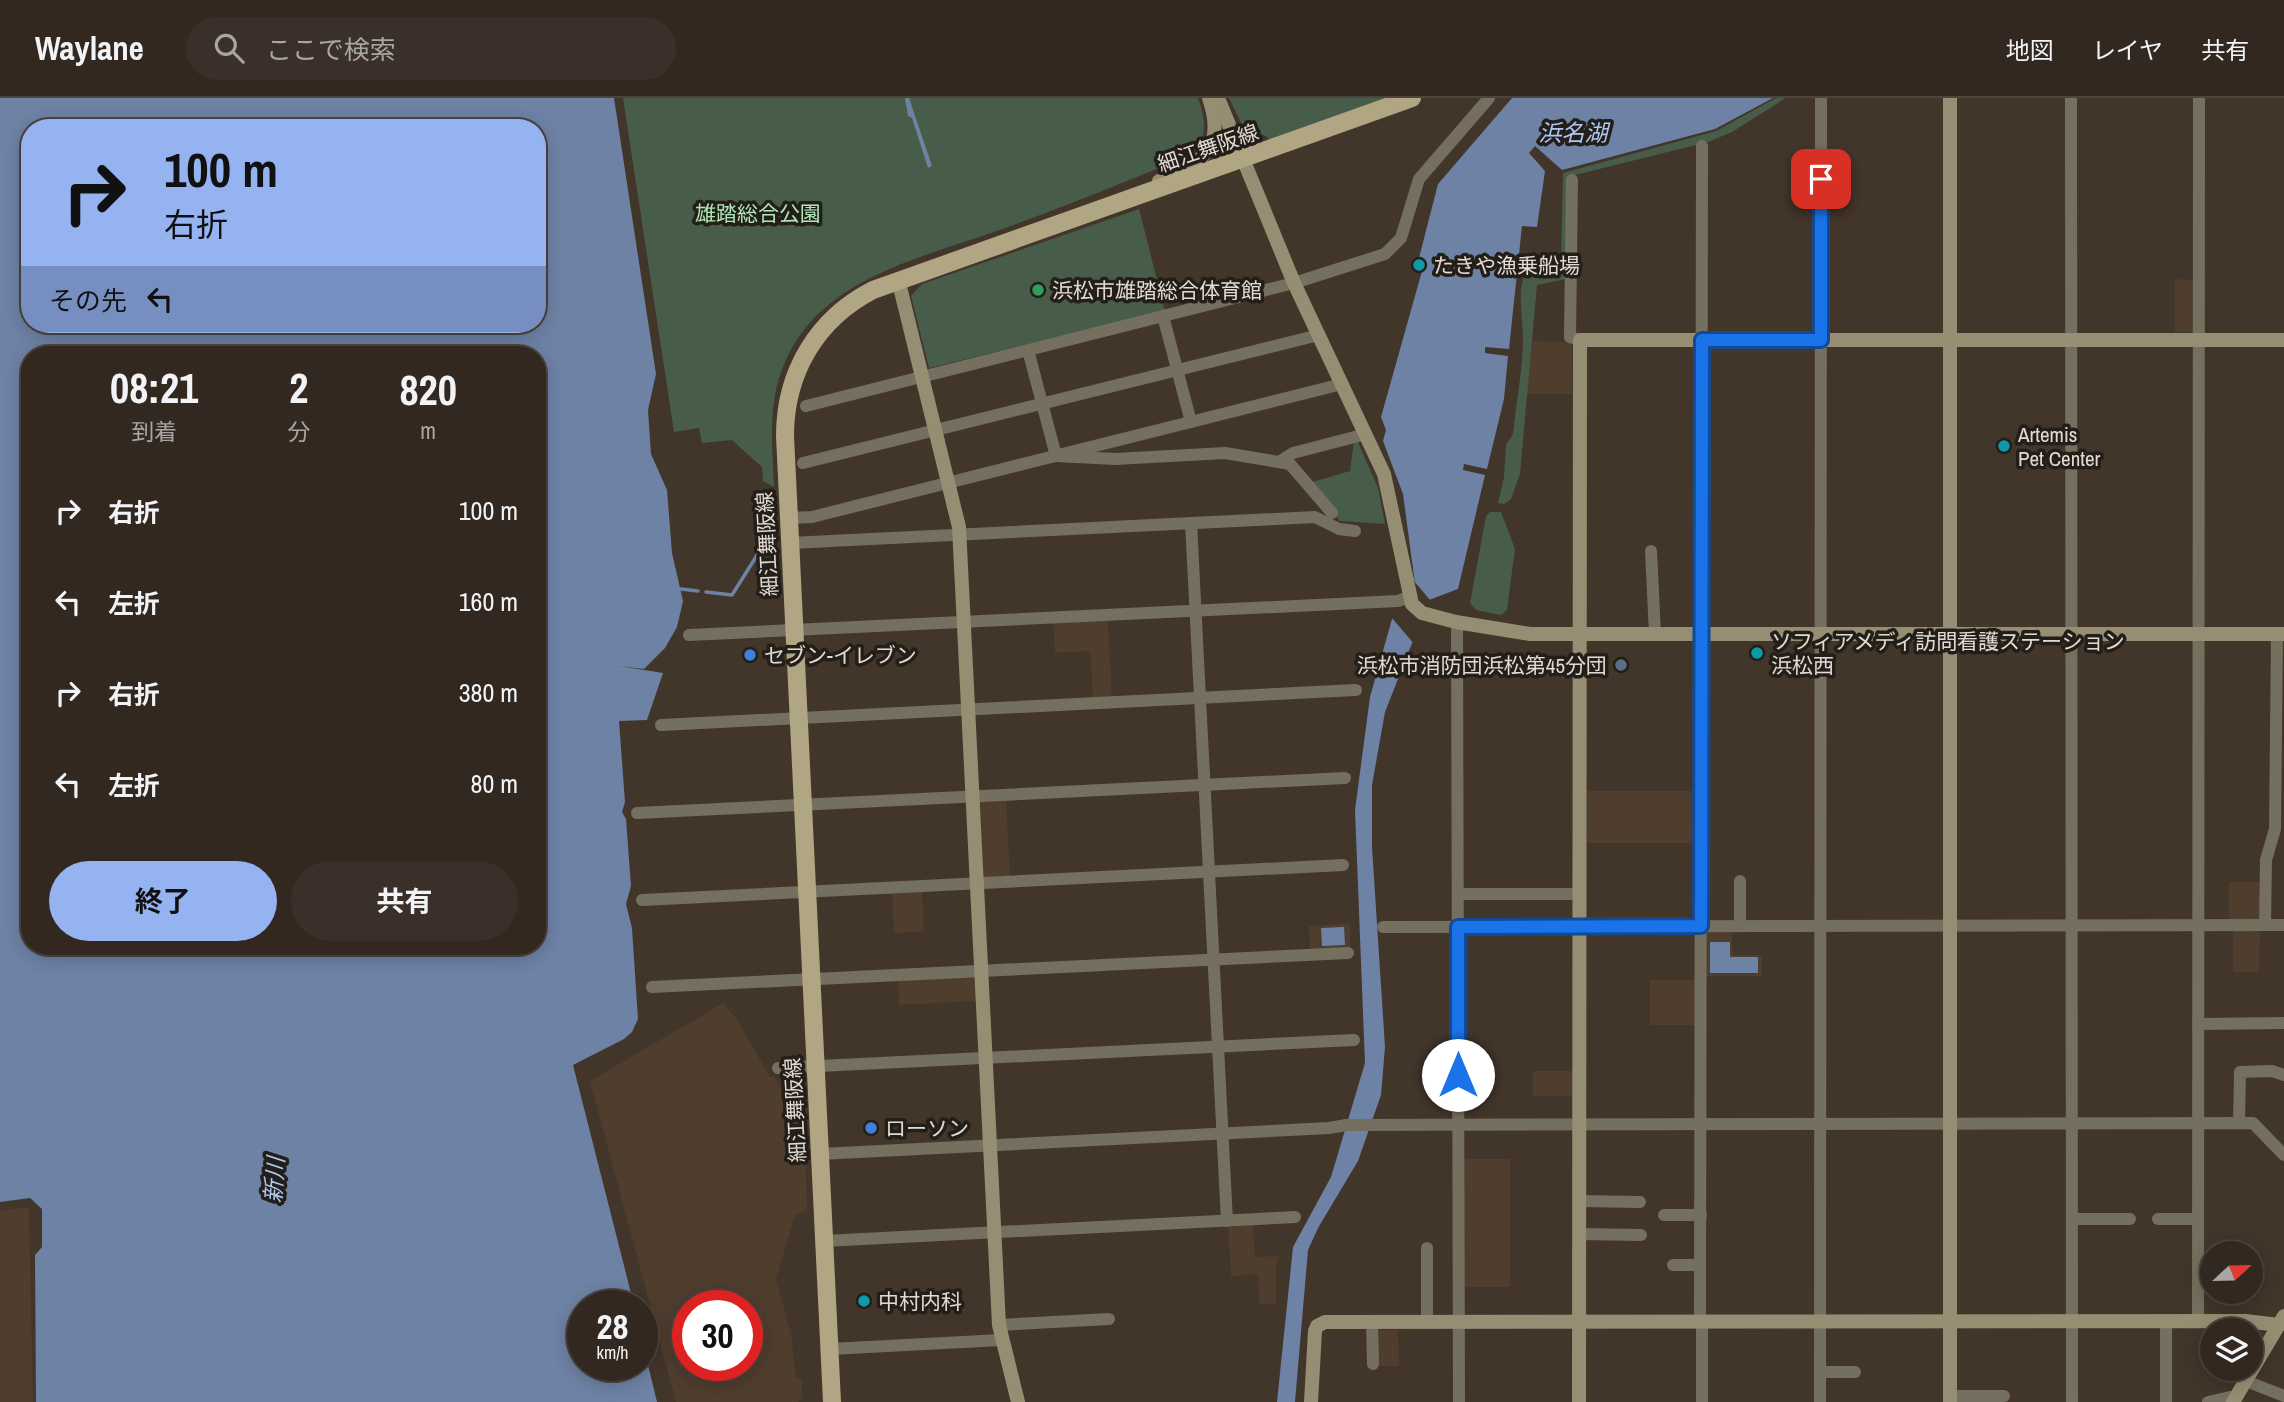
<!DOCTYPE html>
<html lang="ja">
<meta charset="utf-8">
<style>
:root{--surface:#322820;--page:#3a3029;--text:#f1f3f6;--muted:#a8a6a5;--line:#4d443e;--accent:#95b2f1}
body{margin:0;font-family:"Archivo Narrow","Noto Sans JP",sans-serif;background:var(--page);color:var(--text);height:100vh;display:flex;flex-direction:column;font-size:26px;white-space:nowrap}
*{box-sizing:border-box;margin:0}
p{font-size:23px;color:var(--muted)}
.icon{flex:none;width:38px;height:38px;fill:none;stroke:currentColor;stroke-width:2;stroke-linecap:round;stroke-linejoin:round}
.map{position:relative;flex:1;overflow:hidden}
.drawer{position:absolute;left:21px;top:248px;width:525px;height:609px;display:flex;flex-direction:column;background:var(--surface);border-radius:28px;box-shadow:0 4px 18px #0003,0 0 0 2px var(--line)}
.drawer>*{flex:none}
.hud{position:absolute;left:21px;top:21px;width:525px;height:214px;border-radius:28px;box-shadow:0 4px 18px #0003,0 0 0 2px var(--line);background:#95b2f1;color:#111;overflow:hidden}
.needle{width:46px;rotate:68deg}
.tools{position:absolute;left:2200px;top:1143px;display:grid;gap:14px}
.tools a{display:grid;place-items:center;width:63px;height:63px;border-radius:50%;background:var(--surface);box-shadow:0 4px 18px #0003,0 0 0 2px var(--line);font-size:35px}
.speed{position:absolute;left:567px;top:1192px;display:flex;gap:14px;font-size:35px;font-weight:700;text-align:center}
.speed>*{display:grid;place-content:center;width:91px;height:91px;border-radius:50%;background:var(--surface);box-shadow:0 4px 18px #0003,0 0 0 2px var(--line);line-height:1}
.speed small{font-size:18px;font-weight:400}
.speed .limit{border:10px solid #d22;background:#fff;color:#111}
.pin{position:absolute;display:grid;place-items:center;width:60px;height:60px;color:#fff;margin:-30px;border-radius:14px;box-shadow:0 4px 10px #0006}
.me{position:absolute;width:77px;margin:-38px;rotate:0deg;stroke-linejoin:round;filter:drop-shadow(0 0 5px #0008)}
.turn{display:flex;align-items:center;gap:24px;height:147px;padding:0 28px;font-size:32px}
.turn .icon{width:91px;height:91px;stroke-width:2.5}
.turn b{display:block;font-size:49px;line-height:60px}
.then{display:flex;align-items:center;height:66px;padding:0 28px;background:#0003;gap:14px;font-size:26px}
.eta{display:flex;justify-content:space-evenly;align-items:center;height:119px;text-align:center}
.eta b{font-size:42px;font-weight:700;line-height:49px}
.button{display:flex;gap:14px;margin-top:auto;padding:14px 28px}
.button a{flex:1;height:80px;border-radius:42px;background:var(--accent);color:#111;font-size:28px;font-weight:700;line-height:80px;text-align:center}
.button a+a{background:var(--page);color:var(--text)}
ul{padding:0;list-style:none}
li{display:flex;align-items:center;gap:21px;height:91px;padding:0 28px}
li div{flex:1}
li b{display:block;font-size:26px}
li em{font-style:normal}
header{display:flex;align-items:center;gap:42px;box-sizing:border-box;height:98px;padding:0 35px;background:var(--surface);border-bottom:2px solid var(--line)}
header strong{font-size:33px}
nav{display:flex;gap:38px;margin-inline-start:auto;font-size:24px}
.search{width:490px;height:63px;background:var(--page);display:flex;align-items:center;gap:18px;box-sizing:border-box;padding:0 24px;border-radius:38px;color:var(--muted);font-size:26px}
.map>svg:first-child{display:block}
.built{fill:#4f3d2e;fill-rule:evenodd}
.green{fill:#485c4a}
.water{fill:#6e82a5;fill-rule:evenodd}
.pier{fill:#42352a}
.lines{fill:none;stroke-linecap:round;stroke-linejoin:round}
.stream{stroke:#6e82a5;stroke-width:3.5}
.street{stroke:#746f5e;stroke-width:12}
.secondary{stroke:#968e73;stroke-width:14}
.primary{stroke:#b0a683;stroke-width:18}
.route-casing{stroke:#114b97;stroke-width:18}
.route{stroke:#1a73e8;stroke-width:12}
.culture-dot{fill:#0f9aa8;stroke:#241e19;stroke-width:2.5}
.leisure-dot{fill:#2e9e5b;stroke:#241e19;stroke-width:2.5}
.shop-dot{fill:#3f7fe0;stroke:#241e19;stroke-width:2.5}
.service-dot{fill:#5c6f8a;stroke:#241e19;stroke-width:2.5}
.labels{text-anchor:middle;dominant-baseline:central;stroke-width:7;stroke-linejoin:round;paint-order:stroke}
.street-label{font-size:21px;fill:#e2d9d3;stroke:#241e19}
.park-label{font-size:21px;fill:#aee6b5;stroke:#241e19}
.poi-label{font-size:21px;fill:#e2d9d3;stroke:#241e19;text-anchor:start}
.water-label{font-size:23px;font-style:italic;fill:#acc7f4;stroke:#241e19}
</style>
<header>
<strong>Waylane</strong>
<div class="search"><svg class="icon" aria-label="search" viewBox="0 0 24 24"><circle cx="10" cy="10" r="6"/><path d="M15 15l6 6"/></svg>ここで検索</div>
<nav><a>地図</a><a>レイヤ</a><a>共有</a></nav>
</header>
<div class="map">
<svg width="2284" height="1304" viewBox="0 0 2284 1304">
<rect width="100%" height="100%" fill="#42352a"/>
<g class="built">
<polygon points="2175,181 2193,182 2193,234 2175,234"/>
<polygon points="1532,243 1572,244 1572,296 1526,296"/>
<polygon points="1108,520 1112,601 1093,602 1090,553 1055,555 1053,522"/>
<polygon points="1587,693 1696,693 1695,745 1587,745"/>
<polygon points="1006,700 1010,780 984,781 980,701"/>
<polygon points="2229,784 2262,784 2263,822 2229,822"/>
<polygon points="922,792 924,834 894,835 892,794"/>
<polygon points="1351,825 1350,851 1310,854 1309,828"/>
<polygon points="2233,833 2260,833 2259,874 2233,874"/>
<polygon points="1706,834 1732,834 1733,857 1762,857 1762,878 1706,878"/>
<polygon points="976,876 977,903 899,907 898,880"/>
<polygon points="1650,882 1695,882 1696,927 1650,927"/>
<path d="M723,905L737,921L770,979H775L805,1038L807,1113L795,1117L776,1181L791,1236L796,1280L802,1281V1300L798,1304H676L590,983ZM688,1208H747V1267H688Z"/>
<rect x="1533" y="973" width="39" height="25"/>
<rect x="1464" y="1061" width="46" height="128"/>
<polygon points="29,1109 33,1304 0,1304 0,1113"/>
<polygon points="1253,1125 1255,1159 1279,1158 1276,1168 1276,1206 1259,1206 1258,1176 1231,1178 1228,1126"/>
<polygon points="1377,1232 1398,1232 1399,1268 1376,1268"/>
</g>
<g class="green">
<path d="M623,0H1198C1208,28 1208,48 1179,62C1117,87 1054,113 991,135C898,167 792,190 774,304C770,332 773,361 774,389L763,383L762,369L732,342L702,345L699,330L674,334Z"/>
<polygon points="1229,0 1393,0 1270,43 1266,38 1244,31"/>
<path d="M1776,0H1786L1732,34L1708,44L1575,77L1566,181L1537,187L1520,376L1511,401L1504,406L1498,405L1504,379L1506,347L1513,336C1516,305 1523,271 1523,239C1523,222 1515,184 1529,171L1555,170L1561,165L1563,75L1716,33Z"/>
<polygon points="1139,111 1165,213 929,270 911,198 922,186"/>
<polygon points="1357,342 1378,390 1385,426 1340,423 1309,385 1350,373 1354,343"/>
<polygon points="1490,414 1501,414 1515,451 1507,512 1501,517 1476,512 1470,505 1486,418"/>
</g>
<g class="water">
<path d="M0,0H614L656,276L648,312L651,356L667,392L672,455L683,503L677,529L665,550L644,571L619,568L663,575L647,622L619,623L625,704L622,714L626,721L631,788L626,806L632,830L638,921L632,934L624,941L573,967L634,1207L583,1208V1267H642V1242L657,1304H36L35,1157L42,1149V1111L30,1100L0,1104ZM30,30H537V226H30ZM30,257H537V849H30Z"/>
<polygon points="905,0 909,0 932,68 928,70 912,20 908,18"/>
<polygon points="1512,0 1773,0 1715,31 1562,72 1535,48 1529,55 1545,73 1537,129 1522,128 1509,251 1485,249 1485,255 1508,258 1504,301 1487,371 1464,366 1463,372 1485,377 1458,491 1429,502 1385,614 1372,687 1372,749 1385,949 1381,997 1358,1063 1318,1130 1308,1152 1295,1304 1277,1304 1293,1149 1331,1079 1365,965 1355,712 1370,599 1392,521 1415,486 1403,396 1383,343 1386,332 1381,319 1422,173 1419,160 1438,86"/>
<polygon points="1344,829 1345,847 1322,848 1321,830"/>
<polygon points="1710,844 1730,844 1730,859 1758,859 1758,875 1710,875"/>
</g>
<polygon class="pier" points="1412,465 1414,483 1430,502 1415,547 1392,520 1411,485 1409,473"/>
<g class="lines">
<g class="stream">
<polyline points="681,491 698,493"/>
<polyline points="706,494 732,497 776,427"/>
</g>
<g class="street">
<polyline points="2071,0 2072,1304"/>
<polyline points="1572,82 1570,239 1580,242"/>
<polyline points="1163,218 1191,324"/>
<polyline points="1028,252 1056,358 1115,361 1225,355 1290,366 1332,415"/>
<polyline points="806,308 1294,185 1385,156 1401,140 1419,81 1489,0"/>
<polyline points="1279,364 1293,355 1366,336"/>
<polyline points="803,365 1319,237"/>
<polyline points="789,420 812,419 1342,286"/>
<polyline points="1191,425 1227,1123"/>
<polyline points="790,445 1315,419 1339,431 1355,433"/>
<polyline points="1651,453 1655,536"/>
<polyline points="1457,524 1459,1304"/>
<polyline points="689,537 1398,503 1409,499"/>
<polyline points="661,627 1356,592"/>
<polyline points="637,715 1345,680"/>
<polyline points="1458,796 1579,796"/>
<polyline points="642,802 1343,767"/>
<polyline points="2265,827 2266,762 2275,731 2277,536"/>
<polyline points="1740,828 1740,783"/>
<polyline points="1383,829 2284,827"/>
<polyline points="652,889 1348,855"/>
<polyline points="2198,926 2284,925"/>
<polyline points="778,970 1354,942"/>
<polyline points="2239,1025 2240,974 2272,973 2284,977"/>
<polyline points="820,1056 1329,1030 1346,1027 2253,1025 2284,1057"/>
<polyline points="1579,1103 1640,1104"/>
<polyline points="1664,1117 1701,1117"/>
<polyline points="2072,1121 2130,1121"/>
<polyline points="2158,1121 2198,1121"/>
<polyline points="1579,1136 1641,1137"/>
<polyline points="824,1143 1295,1119"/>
<polyline points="1427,1150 1427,1224"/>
<polyline points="1673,1167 1700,1167"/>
<polyline points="1700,1223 1702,48"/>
<polyline points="2198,1223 2199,0"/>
<polyline points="1372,1224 1373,1266"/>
<polyline points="999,1227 1109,1221"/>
<polyline points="830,1251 1001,1242"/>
<polyline points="1820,1274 1855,1274"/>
<polyline points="2246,1283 2284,1298"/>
<polyline points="1950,1298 2004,1298"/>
<polyline points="1702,1304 1702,1223"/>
<polyline points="1820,1304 1821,0"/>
<polyline points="2166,1304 2166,1223"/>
<polyline points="2208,1304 2230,1299 2235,1302"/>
</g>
<g class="secondary">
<polyline points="1218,0 1294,185 1384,376 1412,506 1422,515 1456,524 1530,536 2284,536"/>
<polyline points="1950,0 1950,1304"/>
<path d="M1159,83C1201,63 1227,53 1209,0"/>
<polyline points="898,181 959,429 999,1227 1018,1304"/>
<polyline points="1311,1304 1315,1233 1317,1228 1325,1224 2245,1223 2279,1227"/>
<polyline points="1579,1304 1580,242 2284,242"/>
<polyline points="2233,1304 2284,1218"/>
</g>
<path class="primary" d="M832,1304L785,338C785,274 817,221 873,192L1412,0"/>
</g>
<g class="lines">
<g class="route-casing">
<polyline id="route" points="1458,977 1458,829 1701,828 1702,242 1821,242 1821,81"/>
</g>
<use href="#route" class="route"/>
</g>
<g class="culture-dot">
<circle cx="1419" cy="167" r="7"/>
<circle cx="2004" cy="348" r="7"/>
<circle cx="1757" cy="555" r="7"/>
<circle cx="864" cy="1203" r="7"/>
</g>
<circle class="leisure-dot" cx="1038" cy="192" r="7"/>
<g class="shop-dot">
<circle cx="750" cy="557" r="7"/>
<circle cx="871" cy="1030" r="7"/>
</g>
<circle class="service-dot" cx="1621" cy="567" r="7"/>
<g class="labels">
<g class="street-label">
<text transform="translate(1208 50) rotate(-19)">細江舞阪線</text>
<text transform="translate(767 446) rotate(-93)">細江舞阪線</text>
<text transform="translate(795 1012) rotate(-93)">細江舞阪線</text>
</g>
<g class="park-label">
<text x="758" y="115">雄踏総合公園</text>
</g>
<g class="poi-label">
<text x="1433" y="167">たきや漁乗船場</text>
<text x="1052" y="192">浜松市雄踏総合体育館</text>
<text x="2018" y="336">Artemis<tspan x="2018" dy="24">Pet Center</tspan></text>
<text x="1771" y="543">ソフィアメディ訪問看護ステーション<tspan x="1771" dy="24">浜松西</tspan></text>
<text x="764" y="557">セブン-イレブン</text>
<text x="1607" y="567" text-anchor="end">浜松市消防団浜松第45分団</text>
<text x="885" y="1030">ローソン</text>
<text x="878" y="1203">中村内科</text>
</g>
<g class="water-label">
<text x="1573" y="34">浜名湖</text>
<text transform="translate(274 1082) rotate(-86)">新川</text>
</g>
</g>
</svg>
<div class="tools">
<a><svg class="needle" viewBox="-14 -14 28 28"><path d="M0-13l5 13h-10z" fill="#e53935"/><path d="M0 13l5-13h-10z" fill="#a8a6a5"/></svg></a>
<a><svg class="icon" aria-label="layers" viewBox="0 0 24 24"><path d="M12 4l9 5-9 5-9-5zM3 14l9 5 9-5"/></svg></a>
</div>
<div class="speed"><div>28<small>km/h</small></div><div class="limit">30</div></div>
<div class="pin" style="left:1821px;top:81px;background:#d93025"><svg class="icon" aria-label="arrive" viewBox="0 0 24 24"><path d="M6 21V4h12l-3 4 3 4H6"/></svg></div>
<svg class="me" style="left:1458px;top:977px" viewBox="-20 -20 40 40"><circle r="19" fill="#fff"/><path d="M0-13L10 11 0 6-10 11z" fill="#1a73e8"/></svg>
<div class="hud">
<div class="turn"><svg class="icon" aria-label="right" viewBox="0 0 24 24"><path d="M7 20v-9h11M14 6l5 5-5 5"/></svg><div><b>100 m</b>右折</div></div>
<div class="then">その先<svg class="icon" aria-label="left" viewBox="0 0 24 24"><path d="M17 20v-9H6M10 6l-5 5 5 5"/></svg></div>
</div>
<section class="drawer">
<div class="eta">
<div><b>08:21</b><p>到着</p></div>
<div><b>2</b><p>分</p></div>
<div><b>820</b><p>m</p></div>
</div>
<ul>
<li><svg class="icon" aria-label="right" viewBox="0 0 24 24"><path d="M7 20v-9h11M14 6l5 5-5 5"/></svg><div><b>右折</b></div><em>100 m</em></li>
<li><svg class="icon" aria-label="left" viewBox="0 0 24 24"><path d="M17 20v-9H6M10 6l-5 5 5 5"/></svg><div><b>左折</b></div><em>160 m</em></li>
<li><svg class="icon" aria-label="right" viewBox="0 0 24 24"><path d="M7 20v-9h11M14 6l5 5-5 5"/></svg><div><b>右折</b></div><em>380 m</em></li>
<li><svg class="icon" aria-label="left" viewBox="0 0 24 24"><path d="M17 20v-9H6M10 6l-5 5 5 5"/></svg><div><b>左折</b></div><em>80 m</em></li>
</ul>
<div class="button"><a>終了</a><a>共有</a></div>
</section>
</div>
